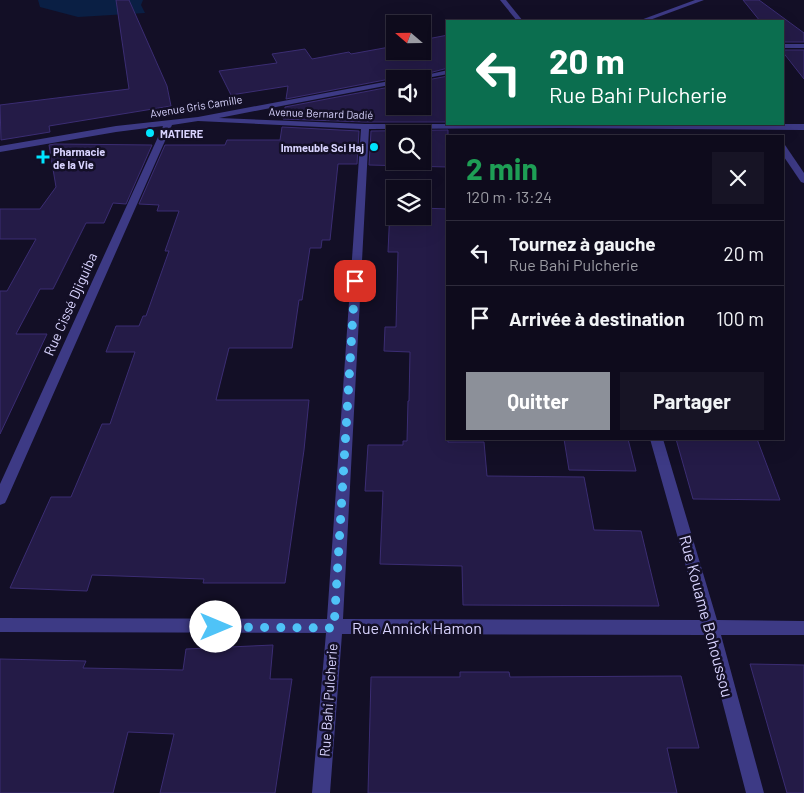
<!DOCTYPE html>
<html lang="fr">
<meta charset="utf-8">
<style>
:root{--surface:#0e0b1c;--page:#171425;--text:#f1f3f6;--muted:#9b9ba3;--line:#2e2b3b;--accent:#8c9099}
body{margin:0;font-family:Barlow,sans-serif;background:var(--page);color:var(--text);height:100vh;display:flex;flex-direction:column;font-size:19px;white-space:nowrap}
*{box-sizing:border-box;margin:0}
p{font-size:16px;color:var(--muted)}
.icon{flex:none;width:28px;height:28px;fill:none;stroke:currentColor;stroke-width:2;stroke-linecap:round;stroke-linejoin:round}
.map{position:relative;flex:1;overflow:hidden}
.side{position:absolute;left:446px;top:135px;width:338px;height:305px;display:flex;flex-direction:column;background:var(--surface);border-radius:0px;box-shadow:0 5px 20px #0002,0 0 0 1px var(--line)}
.side>*{flex:none}
.guide{position:absolute;left:446px;top:20px;width:338px;height:105px;border-radius:0px;box-shadow:0 5px 20px #0002,0 0 0 1px var(--line);background:#0b6e4f;color:#fff;overflow:hidden}
.needle{width:32px;rotate:290deg}
.buttons{position:absolute;left:386px;top:15px;display:grid;gap:10px}
.buttons a{display:grid;place-items:center;width:45px;height:45px;border-radius:0px;background:var(--surface);box-shadow:0 5px 20px #0002,0 0 0 1px var(--line);font-size:25px}
.pin{position:absolute;display:grid;place-items:center;width:42px;height:42px;color:#fff;margin:-21px;border-radius:10px;box-shadow:0 2px 8px #0006}
.me{position:absolute;width:55px;margin:-28px;rotate:90deg;stroke-linejoin:round;filter:drop-shadow(0 0 4px #0008)}
.turn{display:flex;align-items:center;gap:18px;height:105px;padding:0 20px;font-size:22px}
.turn .icon{width:65px;height:65px;stroke-width:2.5}
.turn b{display:block;font-size:35px;line-height:42px}
.round{display:grid;place-items:center;flex:none;width:52px;height:52px;border-radius:0px;background:var(--page)}
.overview{display:flex;align-items:center;justify-content:space-between;height:85px;padding:0 20px}
h1{font-size:30px;font-weight:700;line-height:38px;color:#1e9e55}
.cta{display:flex;gap:10px;margin-top:auto;padding:10px 20px}
.cta a{flex:1;height:58px;border-radius:0px;background:var(--accent);color:#fff;font-size:20px;font-weight:700;line-height:58px;text-align:center}
.cta a+a{background:var(--page);color:var(--text)}
ul{padding:0;list-style:none}
li{display:flex;align-items:center;gap:15px;height:65px;padding:0 20px;border-top:1px solid var(--line)}
li div{flex:1}
li b{display:block;font-size:19px}
li em{font-style:normal}
.map>svg:first-child{display:block}
.water{fill:#0a1f44}
.building{fill:#241b47;stroke:#3b2d73;fill-rule:evenodd}
.lines{fill:none;stroke-linecap:round;stroke-linejoin:round}
.minor{fill:#3d3a85;fill-rule:evenodd}
.route{stroke:#4fc3f7;stroke-width:9;stroke-dasharray:0 16.2}
.poi-dot{fill:#00e5ff;stroke:#130f26;stroke-width:2}
.labels{text-anchor:middle;dominant-baseline:central;stroke-width:5;stroke-linejoin:round;paint-order:stroke}
.far-street-label{font-size:11px;fill:#d9d4ff;stroke:#130f26}
.far-poi-label{font-size:11px;font-weight:bold;fill:#d9d4ff;stroke:#130f26;text-anchor:start}
.street-label{font-size:14px;fill:#d9d4ff;stroke:#130f26}
.near-street-label{font-size:16px;fill:#d9d4ff;stroke:#130f26}
</style>
<div class="map">
<svg width="804" height="793" viewBox="0 0 804 793">
<rect width="100%" height="100%" fill="#130f26"/>
<polygon class="water" points="38,0 143,0 141,5 145,13 78,17 40,7"/>
<g class="building">
<polygon points="116,0 129,0 167,86 171,106 49,126 50,132 1,140 0,105 129,89"/>
<polygon points="743,0 759,0 804,33 804,42 782,42 782,21 760,21"/>
<polygon points="448,35 448,68 406,79 395,78 286,99 288,86 231,95 219,71 277,63 272,54 305,49 312,59 349,52 351,54 395,46 395,51 422,51 422,40"/>
<polygon points="782,50 804,50 804,79 782,51"/>
<polygon points="448,76 448,122 365,122 283,119 285,107 395,86 395,106 422,106 422,81"/>
<polygon points="282,127 359,131 357,164 338,164 330,240 322,240 321,248 310,248 302,300 299,300 292,348 229,348 216,400 309,400 304,450 285,583 203,583 204,579 92,575 87,591 10,588 51,497 71,497 102,424 110,424 135,352 106,352 116,326 139,326 143,316 146,316 169,251 165,251 179,211 157,211 159,205 139,204 165,145 225,145 227,140 280,140"/>
<path d="M448,130V167L369,165L371,131ZM395,134H422V161H395Z"/>
<polygon points="55,144 152,145 126,204 113,203 104,223 86,223 53,289 40,289 16,334 47,334 0,434 0,291 7,291 36,239 0,239 0,209 40,209 56,187 49,145"/>
<polygon points="390,208 395,208 395,216 422,216 422,208 448,209 448,442 484,442 487,476 584,477 594,530 641,531 659,606 463,605 462,566 380,564 383,491 365,491 368,445 403,445 403,441 407,441 408,401 409,401 410,352 384,351 385,327 396,327 398,252 388,252"/>
<polygon points="564,439 628,439 636,471 569,470"/>
<polygon points="676,439 757,439 780,500 693,499"/>
<polygon points="273,645 270,679 292,679 275,793 160,793 174,734 128,732 113,793 0,793 0,659 86,661 83,668 183,670 186,649"/>
<polygon points="750,664 804,665 804,793 787,793"/>
<polygon points="460,672 509,672 510,677 681,676 699,748 667,748 677,793 368,793 371,677 460,677"/>
</g>
<g class="lines">
<g class="minor">
<polygon points="500,0 506,0 523,21 517,21"/>
<polygon points="695,0 704,0 647,21 638,21"/>
<rect x="782" y="44" width="22" height="4"/>
<polygon points="448,70 448,74 422,79 408,79"/>
<polygon points="395,80 395,84 219,118 365,124 804,124 804,130 563,128 369,129 343,619 701,620 650,439 663,439 717,620 804,621 804,635 721,635 764,793 746,793 705,635 342,634 330,793 312,793 326,633 0,632 0,618 327,619 361,129 198,121 172,125 7,499 5,503 0,505 0,484 163,126 116,132 0,152 0,146 116,126 198,117"/>
<polygon points="782,145 785,145 804,173 804,183 801,182 782,154"/>
</g>
</g>
<g class="lines">
<polyline class="route" points="216,627 334,628 355,281"/>
</g>
<g class="poi-dot">
<circle cx="150" cy="133" r="5"/>
<circle cx="374" cy="147" r="5"/>
<path d="M40.5 149.5h5v5h5v5h-5v5h-5v-5h-5v-5h5z"/>
</g>
<g class="labels">
<g class="far-street-label">
<text transform="translate(196 106) rotate(-9)">Avenue Gris Camille</text>
<text transform="translate(321 113) rotate(2)">Avenue Bernard Dadié</text>
</g>
<g class="far-poi-label">
<text x="160" y="133">MATIERE</text>
<text x="364" y="147" text-anchor="end">Immeuble Sci Haj</text>
<text x="53" y="151">Pharmacie<tspan x="53" dy="13">de la Vie</tspan></text>
</g>
<g class="street-label">
<text transform="translate(70 304) rotate(-66)">Rue Cissé Djiguiba</text>
<text transform="translate(328 700) rotate(-86)">Rue Bahi Pulcherie</text>
</g>
<g class="near-street-label">
<text transform="translate(707 616) rotate(75)">Rue Kouame Bohoussou</text>
<text x="417" y="627">Rue Annick Hamon</text>
</g>
</g>
</svg>
<div class="buttons">
<a><svg class="needle" viewBox="-14 -14 28 28"><path d="M0-13l5 13h-10z" fill="#e53935"/><path d="M0 13l5-13h-10z" fill="#9b9ba3"/></svg></a>
<a><svg class="icon" aria-label="sound" viewBox="0 0 24 24"><path d="M4 9h4l5-4v14l-5-4H4zM17 9q2 3 0 6"/></svg></a>
<a><svg class="icon" aria-label="search" viewBox="0 0 24 24"><circle cx="10" cy="10" r="6"/><path d="M15 15l6 6"/></svg></a>
<a><svg class="icon" aria-label="layers" viewBox="0 0 24 24"><path d="M12 4l9 5-9 5-9-5zM3 14l9 5 9-5"/></svg></a>
</div>
<div class="pin" style="left:355px;top:281px;background:#d93025"><svg class="icon" aria-label="arrive" viewBox="0 0 24 24"><path d="M6 21V4h12l-3 4 3 4H6"/></svg></div>
<svg class="me" style="left:216px;top:627px" viewBox="-20 -20 40 40"><circle r="19" fill="#fff"/><path d="M0-13L10 11 0 6-10 11z" fill="#4fc3f7"/></svg>
<div class="guide">
<div class="turn"><svg class="icon" aria-label="left" viewBox="0 0 24 24"><path d="M17 20v-9H6M10 6l-5 5 5 5"/></svg><div><b>20 m</b>Rue Bahi Pulcherie</div></div>
</div>
<section class="side">
<div class="overview"><div><h1>2 min</h1><p>120 m · 13:24</p></div><a class="round"><svg class="icon" aria-label="close" viewBox="0 0 24 24"><path d="M6 6l12 12M18 6L6 18"/></svg></a></div>
<ul>
<li><svg class="icon" aria-label="left" viewBox="0 0 24 24"><path d="M17 20v-9H6M10 6l-5 5 5 5"/></svg><div><b>Tournez à gauche</b><p>Rue Bahi Pulcherie</p></div><em>20 m</em></li>
<li><svg class="icon" aria-label="arrive" viewBox="0 0 24 24"><path d="M6 21V4h12l-3 4 3 4H6"/></svg><div><b>Arrivée à destination</b></div><em>100 m</em></li>
</ul>
<div class="cta"><a>Quitter</a><a>Partager</a></div>
</section>
</div>
